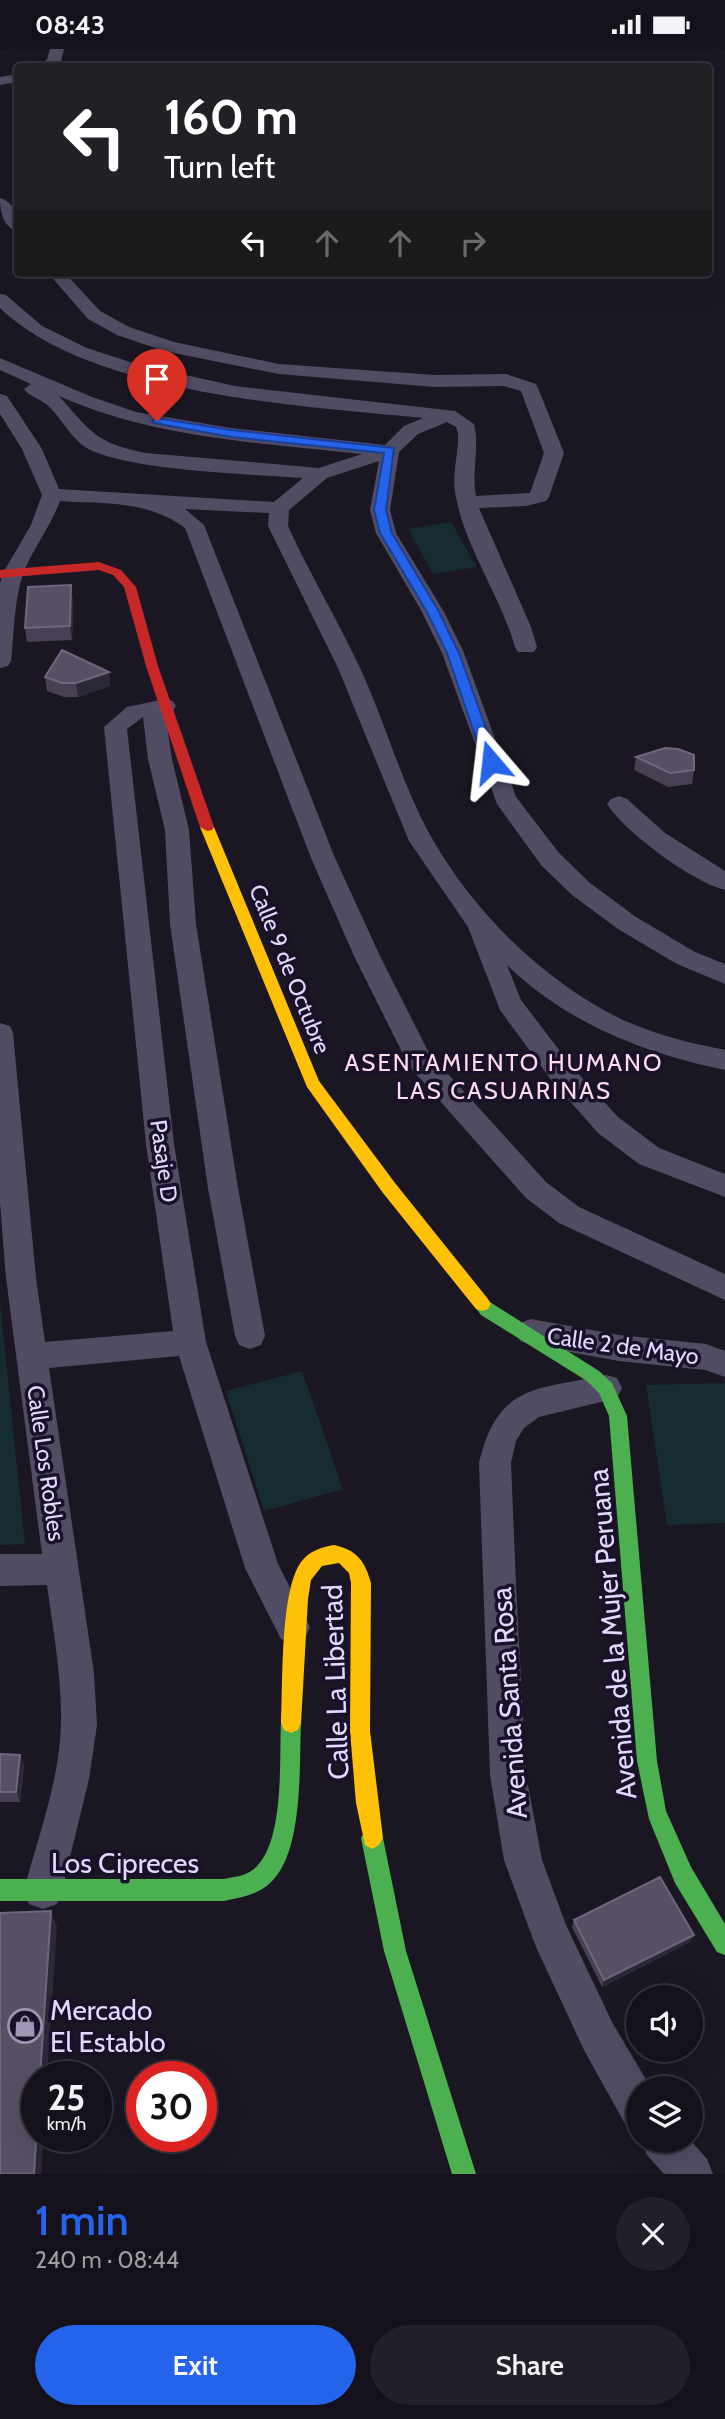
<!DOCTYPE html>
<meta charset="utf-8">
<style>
:root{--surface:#14111a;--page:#211f27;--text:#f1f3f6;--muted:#9d9da2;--line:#333139;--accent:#2563eb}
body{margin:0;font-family:Cabin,sans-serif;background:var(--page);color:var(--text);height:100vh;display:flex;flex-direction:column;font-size:26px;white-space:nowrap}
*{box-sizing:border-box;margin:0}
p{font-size:23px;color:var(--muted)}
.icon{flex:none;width:38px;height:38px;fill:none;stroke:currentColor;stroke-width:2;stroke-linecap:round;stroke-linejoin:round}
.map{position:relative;height:2125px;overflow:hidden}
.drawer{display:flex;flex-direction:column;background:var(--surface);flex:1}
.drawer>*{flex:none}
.hud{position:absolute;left:14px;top:14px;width:698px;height:214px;border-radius:7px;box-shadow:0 7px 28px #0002,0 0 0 2px var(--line);background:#202124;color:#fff;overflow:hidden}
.tools{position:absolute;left:626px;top:1936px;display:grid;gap:14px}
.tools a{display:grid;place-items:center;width:77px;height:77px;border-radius:50%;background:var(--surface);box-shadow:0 7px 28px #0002,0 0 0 2px var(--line);font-size:35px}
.speed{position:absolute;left:21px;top:2012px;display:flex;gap:14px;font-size:35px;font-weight:700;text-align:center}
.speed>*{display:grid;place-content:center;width:91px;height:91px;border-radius:50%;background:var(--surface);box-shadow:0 7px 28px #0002,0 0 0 2px var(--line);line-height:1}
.speed small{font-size:18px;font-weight:400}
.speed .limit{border:10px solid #d22;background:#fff;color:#111}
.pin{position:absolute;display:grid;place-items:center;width:60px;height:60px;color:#fff;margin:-72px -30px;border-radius:50% 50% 50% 0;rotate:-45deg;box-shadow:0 0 7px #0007}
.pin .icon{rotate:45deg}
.me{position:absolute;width:77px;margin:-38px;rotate:343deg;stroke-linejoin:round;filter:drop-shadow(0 0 5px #0008)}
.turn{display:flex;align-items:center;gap:24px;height:147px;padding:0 35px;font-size:32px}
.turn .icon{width:91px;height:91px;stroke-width:2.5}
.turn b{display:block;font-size:49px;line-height:60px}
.lanes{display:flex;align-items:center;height:66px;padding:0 35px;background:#0003;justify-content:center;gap:35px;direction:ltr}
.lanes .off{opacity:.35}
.round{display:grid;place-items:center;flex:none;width:74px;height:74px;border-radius:37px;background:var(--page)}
.summary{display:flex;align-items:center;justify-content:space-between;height:119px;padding:0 35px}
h1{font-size:42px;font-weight:600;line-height:52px;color:var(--accent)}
.primary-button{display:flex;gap:14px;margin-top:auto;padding:14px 35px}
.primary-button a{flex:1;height:80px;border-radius:42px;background:var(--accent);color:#fff;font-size:28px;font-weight:600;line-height:80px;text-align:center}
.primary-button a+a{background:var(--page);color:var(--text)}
.status{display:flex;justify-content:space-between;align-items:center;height:49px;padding:0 35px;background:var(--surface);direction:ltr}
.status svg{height:19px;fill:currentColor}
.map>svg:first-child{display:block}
.green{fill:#152c31}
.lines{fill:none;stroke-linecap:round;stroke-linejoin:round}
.street{fill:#504c64;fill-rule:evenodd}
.fast{fill:#4caf50;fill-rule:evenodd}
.slow{fill:#ffc107;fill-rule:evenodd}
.jam{fill:#c62828;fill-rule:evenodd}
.wall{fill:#464052}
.shaded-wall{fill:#2d2837}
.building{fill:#575064;stroke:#6d667c;stroke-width:2}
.route{fill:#2563eb;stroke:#184099;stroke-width:2}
.labels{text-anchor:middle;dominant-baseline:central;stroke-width:7;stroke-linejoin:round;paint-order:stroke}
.street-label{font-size:23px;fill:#e3d9fe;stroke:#181129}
.neighbourhood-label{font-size:24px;letter-spacing:2px;fill:#fedbec;stroke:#181129}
.near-street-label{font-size:28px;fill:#e3d9fe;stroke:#181129}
.near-poi-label{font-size:28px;fill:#e3d9fe;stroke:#181129;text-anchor:start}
</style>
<div class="status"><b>08:43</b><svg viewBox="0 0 49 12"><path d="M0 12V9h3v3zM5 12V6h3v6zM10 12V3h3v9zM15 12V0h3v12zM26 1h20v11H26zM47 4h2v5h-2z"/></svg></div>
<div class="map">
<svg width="725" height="2125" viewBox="0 0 725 2125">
<rect width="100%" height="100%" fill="#1a1723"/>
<g class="green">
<polygon points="451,473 477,518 433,525 408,480"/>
<polygon points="0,1254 25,1495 0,1496"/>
<polygon points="302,1322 343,1440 264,1462 226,1342"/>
<polygon points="725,1334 725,1474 667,1476 646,1336"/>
</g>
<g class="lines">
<g class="street">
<polygon points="50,0 64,0 61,12 56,18 40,18 47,10"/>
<polygon points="18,25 18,33 0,36 0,28"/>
<path d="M0,149C15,153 18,169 18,183C3,178 0,163 0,149Z"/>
<path d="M48,224H65L100,262L129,278L174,293L279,315L435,326L506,325L536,335L538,339L564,404L549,448L546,452L526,457L479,459L531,578L537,598L534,603H518L515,598C500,545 464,498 455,443C452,423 459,404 458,384L456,378L447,373L418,385L399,403L390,461L396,484L444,563L464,604L516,748L559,804L590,834L636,868L695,903L725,915V935L677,915L618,880L572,846L541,816L497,755L442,604L422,563L376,484L370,461L379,412L327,429L289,461L288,477C310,526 338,571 360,619C386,675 402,737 433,791C476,866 545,933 623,971C656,986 690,994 725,1001V1021C644,1004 568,975 507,916L521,951L572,1018L618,1068L659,1099L725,1125V1148L639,1115L598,1084L552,1032L500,961L468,878L409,792L338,619L268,477L269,464L185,460L204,476L335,809L380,907L429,1004L546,1133L579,1158L725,1225V1251L559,1174L526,1149L409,1017L354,907L311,809L185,479C148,451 104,455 60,452C50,479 32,501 23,525C14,552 14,584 11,612L8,617L0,619V534L3,524L31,476L42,446L22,400L0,365V345L7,347L42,400L59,440L274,453L303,429C255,425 114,422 81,395C68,384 59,366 46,355C38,349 29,347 24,340L31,335L0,321V309L92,348L136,363L231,379L385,396L404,377L423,369C302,357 90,346 0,259V245L6,246L42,277L87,299L136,315L235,337L455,362L474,375C480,399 471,423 476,447L530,444L544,404L521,342L504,337L435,338L279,325L164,302L117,286L88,270ZM59,347C153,389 261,394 362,405L319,419L146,404C96,394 92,384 59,347Z"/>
<path d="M165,650L173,652L176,657L173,662L165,664L172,710L189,781L196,875L238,1139L265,1287L261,1296L250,1300L239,1296L235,1287L208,1139L170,875L165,781L148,710L143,668L127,680L174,1095L206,1293L278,1515L310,1578L305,1590L293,1594L281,1590L245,1519L179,1307L49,1319L94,1624L97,1676L89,1730L62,1841L57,1855L43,1860L29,1855L24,1841C38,1788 60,1730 61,1674C62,1628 53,1581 47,1536L0,1537V1505H42L6,1229L0,1154V974L10,977L13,984L36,1229L45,1293L173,1282L146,1095L104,678L127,658Z"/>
<path d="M619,747L627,750L665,784L725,822V841C691,832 626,784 607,755L611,750Z"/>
<polygon points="531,1270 619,1286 706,1295 725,1302 725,1328 705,1321 619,1312 531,1296 520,1292 516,1283 520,1274"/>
<path d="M606,1326L617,1329L622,1339L617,1349L539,1368L524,1379L516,1392L511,1414L516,1536L526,1726L542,1811L566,1876L612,1973L651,2039H639V2078L624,2073L584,2001L536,1898L504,1811L490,1726L479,1414C498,1334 536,1341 606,1326Z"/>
<polygon points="641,2091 690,2091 707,2110 713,2125 664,2125 647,2106"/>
</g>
<g class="fast">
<polygon points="482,1248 599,1322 612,1334 627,1367 657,1712 666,1762 691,1818 725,1875 725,1906 717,1903 675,1834 649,1770 637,1712 609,1367 599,1344 587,1332 481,1266 473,1255 476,1250"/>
<path d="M291,1664L298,1667L301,1674C299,1716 304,1806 269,1835C257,1846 239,1849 224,1852H0V1830H224C234,1828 246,1827 254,1820C285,1794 279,1711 281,1674L284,1667Z"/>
<polygon points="372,1778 379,1782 383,1789 406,1902 476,2125 452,2125 384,1902 361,1789 365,1782"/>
</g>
<g class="slow">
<polygon points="207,774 214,778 319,1032 395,1134 488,1250 491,1255 488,1260 482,1262 476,1260 383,1144 307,1038 200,778"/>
<path d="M334,1496C357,1501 365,1512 371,1534L370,1682L383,1789L379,1796L372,1800L365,1796L356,1754L350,1682L351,1534L349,1524L339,1514L322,1517L311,1531L308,1550L301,1674L298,1681L291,1684L284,1681L281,1674C283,1635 280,1542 301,1513C309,1502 322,1498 334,1496Z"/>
</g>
<polygon class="jam" points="99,513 121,521 136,538 158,617 214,778 212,781 207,782 200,778 146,617 124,538 113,526 99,521 0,529 0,521"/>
</g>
<g class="wall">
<polygon points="73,550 72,591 27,593 25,579"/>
<polygon points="109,623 110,637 78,648 64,648 47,642 45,628"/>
<polygon points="636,708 694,721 692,735 668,738 634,721"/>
<polygon points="0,1705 20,1706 24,1716 20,1753 0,1753"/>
<polygon points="574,1871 694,1886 690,1893 602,1938 572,1878"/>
</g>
<g class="shaded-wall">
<polygon points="71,536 73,550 72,591 70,577"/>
<polygon points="109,623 110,637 78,648 76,634"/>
<polygon points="20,1706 24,1716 20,1753 16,1743"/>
<polygon points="51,1862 57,1878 47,2028 40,2028"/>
<polygon points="694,1886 690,1893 602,1938 604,1931"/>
<polygon points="37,2076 37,2088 44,2088 41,2125 34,2125"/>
</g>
<g class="building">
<polygon points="71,536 70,577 25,579 28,538"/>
<polygon points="62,601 109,623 76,634 62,634 45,628"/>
<polygon points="665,699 678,700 694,706 694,721 670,724 636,708"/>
<polygon points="0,1705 20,1706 16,1743 0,1743"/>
<polygon points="660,1828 694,1886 604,1931 574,1871"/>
<polygon points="51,1862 40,2028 37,2028 37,2076 34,2125 0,2125 0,1864"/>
</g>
<polygon class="route" points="157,369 231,381 394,399 386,461 392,484 439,563 459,604 498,713 496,716 491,717 484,713 447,604 427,563 380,484 374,461 384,404 231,388 154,374 152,372"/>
<defs>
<g id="shop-ring" transform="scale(1.75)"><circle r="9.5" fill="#181129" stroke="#9d95b1" stroke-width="1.5"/><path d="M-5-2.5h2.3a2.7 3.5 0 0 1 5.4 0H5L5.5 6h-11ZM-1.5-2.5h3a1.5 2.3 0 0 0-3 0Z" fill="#9d95b1"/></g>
</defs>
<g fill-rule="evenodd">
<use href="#shop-ring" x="25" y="1977"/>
</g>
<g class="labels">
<g class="street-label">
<text transform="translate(290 920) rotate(68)">Calle 9 de Octubre</text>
<text transform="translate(164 1112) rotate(82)">Pasaje D</text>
<text transform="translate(623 1297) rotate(8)">Calle 2 de Mayo</text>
<text transform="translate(46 1414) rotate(82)">Calle Los Robles</text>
</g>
<g class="neighbourhood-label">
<text x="504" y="1013">ASENTAMIENTO HUMANO<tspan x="504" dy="28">LAS CASUARINAS</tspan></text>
</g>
<g class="near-street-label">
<text transform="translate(612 1585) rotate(-95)">Avenida de la Mujer Peruana</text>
<text transform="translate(335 1633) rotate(-92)">Calle La Libertad</text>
<text transform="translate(509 1654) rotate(-94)">Avenida Santa Rosa</text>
<text x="125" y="1814">Los Cipreces</text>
</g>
<g class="near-poi-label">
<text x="50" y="1961">Mercado<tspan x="50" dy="32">El Establo</tspan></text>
</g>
</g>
</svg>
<div class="tools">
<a><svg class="icon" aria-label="sound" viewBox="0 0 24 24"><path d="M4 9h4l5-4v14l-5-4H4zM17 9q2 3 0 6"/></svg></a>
<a><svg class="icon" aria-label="layers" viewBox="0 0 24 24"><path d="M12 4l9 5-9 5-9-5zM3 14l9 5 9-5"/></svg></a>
</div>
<div class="speed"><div>25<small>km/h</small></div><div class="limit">30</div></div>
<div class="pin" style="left:157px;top:372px;background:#d93025"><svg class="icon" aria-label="arrive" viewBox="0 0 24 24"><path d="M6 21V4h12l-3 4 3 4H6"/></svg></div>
<svg class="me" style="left:491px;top:713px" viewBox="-20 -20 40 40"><path d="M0-17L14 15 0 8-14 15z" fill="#2563eb" stroke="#fff" stroke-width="4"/></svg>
<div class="hud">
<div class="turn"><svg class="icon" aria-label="left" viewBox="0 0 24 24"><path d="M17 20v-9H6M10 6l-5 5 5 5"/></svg><div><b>160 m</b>Turn left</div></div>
<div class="lanes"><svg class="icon" aria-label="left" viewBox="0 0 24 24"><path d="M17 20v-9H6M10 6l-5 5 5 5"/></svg><svg class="icon off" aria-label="ahead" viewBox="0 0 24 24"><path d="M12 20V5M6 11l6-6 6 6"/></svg><svg class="icon off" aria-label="ahead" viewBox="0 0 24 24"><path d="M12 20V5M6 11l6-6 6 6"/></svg><svg class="icon off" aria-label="right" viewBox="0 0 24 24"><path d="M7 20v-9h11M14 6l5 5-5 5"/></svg></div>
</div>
</div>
<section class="drawer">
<div class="summary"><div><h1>1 min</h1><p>240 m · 08:44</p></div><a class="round"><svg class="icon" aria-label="close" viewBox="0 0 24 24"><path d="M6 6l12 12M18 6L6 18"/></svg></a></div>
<div class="primary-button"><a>Exit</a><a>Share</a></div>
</section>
